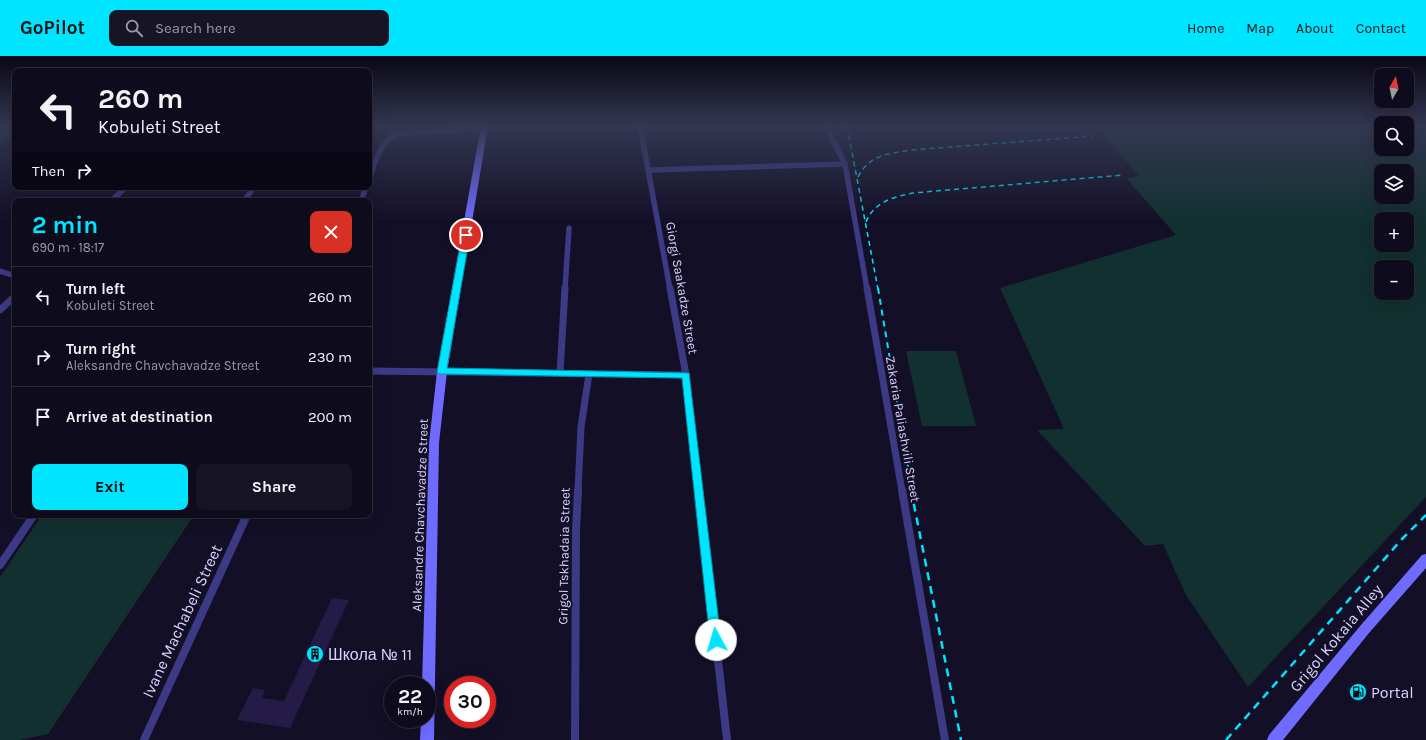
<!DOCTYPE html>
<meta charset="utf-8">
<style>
:root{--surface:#0e0b1c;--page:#171425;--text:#f1f3f6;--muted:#9b9ba3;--line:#2e2b3b;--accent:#00e5ff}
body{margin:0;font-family:Karla,sans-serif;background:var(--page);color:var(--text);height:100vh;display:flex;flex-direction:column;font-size:15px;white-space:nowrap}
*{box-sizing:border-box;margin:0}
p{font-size:13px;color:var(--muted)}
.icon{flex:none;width:22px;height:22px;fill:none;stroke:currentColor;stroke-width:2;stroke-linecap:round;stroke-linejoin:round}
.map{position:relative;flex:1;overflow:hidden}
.drawer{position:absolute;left:12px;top:142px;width:360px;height:320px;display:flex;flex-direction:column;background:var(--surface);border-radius:8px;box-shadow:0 4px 16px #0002,0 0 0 1px var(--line)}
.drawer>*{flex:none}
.hud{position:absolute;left:12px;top:12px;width:360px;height:122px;border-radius:8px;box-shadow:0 4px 16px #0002,0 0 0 1px var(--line);background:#0e0b1c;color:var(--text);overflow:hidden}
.needle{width:26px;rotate:9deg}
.tools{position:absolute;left:1374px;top:12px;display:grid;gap:8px}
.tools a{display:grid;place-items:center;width:40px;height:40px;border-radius:8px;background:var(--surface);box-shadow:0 4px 16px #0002,0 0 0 1px var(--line);font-size:20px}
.speed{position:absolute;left:384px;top:620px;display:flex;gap:8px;font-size:20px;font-weight:700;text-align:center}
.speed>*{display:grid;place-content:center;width:52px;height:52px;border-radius:50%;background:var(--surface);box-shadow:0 4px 16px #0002,0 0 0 1px var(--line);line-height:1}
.speed small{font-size:10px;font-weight:400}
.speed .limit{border:6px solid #d22;background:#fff;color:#111}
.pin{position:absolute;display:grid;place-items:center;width:34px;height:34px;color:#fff;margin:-17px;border:2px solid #fff;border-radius:50%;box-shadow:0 1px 4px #0007}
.me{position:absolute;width:44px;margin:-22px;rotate:354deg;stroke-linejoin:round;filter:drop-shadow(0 0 3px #0008)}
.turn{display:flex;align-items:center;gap:14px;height:84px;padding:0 20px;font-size:18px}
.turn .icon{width:52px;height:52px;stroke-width:2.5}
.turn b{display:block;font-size:28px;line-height:34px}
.then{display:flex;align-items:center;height:38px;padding:0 20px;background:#0003;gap:8px;font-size:15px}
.round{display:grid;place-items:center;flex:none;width:42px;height:42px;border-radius:8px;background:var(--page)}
.headline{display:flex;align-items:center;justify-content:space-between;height:68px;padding:0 20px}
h1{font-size:24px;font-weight:700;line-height:30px;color:var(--accent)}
.primary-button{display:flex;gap:8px;margin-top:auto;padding:8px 20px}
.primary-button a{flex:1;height:46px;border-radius:8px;background:var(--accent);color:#111;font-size:16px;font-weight:700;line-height:46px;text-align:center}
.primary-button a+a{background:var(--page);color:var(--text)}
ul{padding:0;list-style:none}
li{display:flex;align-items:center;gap:12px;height:60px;padding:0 20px;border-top:1px solid var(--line)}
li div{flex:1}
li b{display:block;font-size:15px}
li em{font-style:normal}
header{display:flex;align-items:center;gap:24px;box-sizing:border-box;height:56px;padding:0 20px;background:var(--accent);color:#111}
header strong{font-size:19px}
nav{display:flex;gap:22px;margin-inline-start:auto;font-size:14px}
.search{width:280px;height:36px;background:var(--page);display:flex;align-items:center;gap:10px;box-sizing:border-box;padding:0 14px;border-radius:8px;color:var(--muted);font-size:15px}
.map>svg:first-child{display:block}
.green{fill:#12302f;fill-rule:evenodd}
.building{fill:#241b47}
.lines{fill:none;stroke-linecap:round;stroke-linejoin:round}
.street-far2{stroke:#3d3a85;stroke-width:5.5}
.street-far1{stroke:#3d3a85;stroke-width:7}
.street{stroke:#3d3a85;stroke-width:8}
.secondary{fill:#6f6bff;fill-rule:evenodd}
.rail-far2{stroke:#00e5ff;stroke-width:1.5;stroke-dasharray:5 4;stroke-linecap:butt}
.rail-far1{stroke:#00e5ff;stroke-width:2;stroke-dasharray:6 5;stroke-linecap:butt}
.rail{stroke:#00e5ff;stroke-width:2.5;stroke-dasharray:8 6;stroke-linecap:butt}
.route{fill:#00e5ff;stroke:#0095a6}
.labels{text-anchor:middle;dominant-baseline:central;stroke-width:4;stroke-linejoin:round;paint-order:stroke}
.street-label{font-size:13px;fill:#d9d4ff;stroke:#130f26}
.near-street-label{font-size:16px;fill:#d9d4ff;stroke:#130f26}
.near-poi-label{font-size:16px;fill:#d9d4ff;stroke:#130f26;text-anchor:start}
</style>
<header>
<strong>GoPilot</strong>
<div class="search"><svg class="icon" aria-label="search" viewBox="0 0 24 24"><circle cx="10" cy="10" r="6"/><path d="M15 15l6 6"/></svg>Search here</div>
<nav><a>Home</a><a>Map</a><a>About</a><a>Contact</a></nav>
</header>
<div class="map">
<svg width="1426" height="684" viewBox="0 0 1426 684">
<rect width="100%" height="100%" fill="#130f26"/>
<g class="green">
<polygon points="0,70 15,70 15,81 0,86"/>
<path d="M1096,70H1381V93H1407V70H1426V441L1248,631L1186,539L1163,488L1145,490L1037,374L1064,373L1000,232L1176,179L1126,122L1139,120ZM1381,115H1407V141H1381ZM1381,163H1407V189H1381ZM1381,211H1407V237H1381Z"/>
<polygon points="906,295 956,295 976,370 922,370"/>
<polygon points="42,459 194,459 48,678 19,684 0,684 0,521"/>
</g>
<polygon class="building" points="332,542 349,544 290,672 237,664 253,632 265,634 262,642 284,645"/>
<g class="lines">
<g class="street-far2">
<polyline points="640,70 670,233"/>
<polyline points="826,70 845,108 867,233"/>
<polyline points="648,114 845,108"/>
<path d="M369,124C375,106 379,87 397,78L485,72"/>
<polyline points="111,145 126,131"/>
<polyline points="244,145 254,131"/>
<polyline points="361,145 366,131"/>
<polyline points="0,215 15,220"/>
<polyline points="565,233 569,172"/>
</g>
<g class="street-far1">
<polyline points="670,232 686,319 699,435"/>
<polyline points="867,232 902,435"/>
<polyline points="0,254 15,240"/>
<polyline points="369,315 686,319"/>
<polyline points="560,317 565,232"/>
<polyline points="578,435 581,371 589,318"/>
</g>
<g class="street">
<polyline points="699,434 727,684"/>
<polyline points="902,434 945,684"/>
<polyline points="0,509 34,459"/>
<polyline points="144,684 247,459"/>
<polyline points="575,684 576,474 578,434"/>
</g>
<g class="secondary">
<polygon points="481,70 488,70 447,316 439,387 434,684 420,684 421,663 427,663 427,629 422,629 429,387 437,316"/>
<polygon points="1426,498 1426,512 1369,577 1283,684 1267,684 1269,679 1361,569 1422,499"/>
</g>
<g class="rail-far2">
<polyline points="847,70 878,233"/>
<path d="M858,121C870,98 888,98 911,94L1093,80"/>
<path d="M866,166C874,146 893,141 913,137L1123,119"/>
</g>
<polyline class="rail-far1" points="878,232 912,435"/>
<g class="rail">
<polyline points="911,434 961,684"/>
<polyline points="1226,684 1402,483 1426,459"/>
</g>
</g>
<linearGradient id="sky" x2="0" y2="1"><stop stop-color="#0a0815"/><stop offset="0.42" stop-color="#333752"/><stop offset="1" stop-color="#333752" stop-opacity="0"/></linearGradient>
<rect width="1426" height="166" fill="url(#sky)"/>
<polygon class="route" points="466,176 470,179 447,312 689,317 721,584 720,588 716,590 711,588 710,584 682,322 439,318 437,316 462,179"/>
<defs>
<g id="building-disc" transform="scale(0.9)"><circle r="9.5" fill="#00e5ff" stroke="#130f26"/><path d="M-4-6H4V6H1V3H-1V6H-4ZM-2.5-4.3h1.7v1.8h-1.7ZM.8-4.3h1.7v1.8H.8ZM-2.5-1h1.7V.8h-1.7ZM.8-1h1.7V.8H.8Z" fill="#111"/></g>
<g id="fuel-disc" transform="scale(0.9)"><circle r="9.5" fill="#00e5ff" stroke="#130f26"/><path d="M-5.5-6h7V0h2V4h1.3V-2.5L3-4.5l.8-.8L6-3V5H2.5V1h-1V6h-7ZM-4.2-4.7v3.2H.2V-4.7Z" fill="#111"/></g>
</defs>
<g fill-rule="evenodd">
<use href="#building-disc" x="315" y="598"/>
<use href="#fuel-disc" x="1358" y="636"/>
</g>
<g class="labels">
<g class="street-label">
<text transform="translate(682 232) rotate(80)">Giorgi Saakadze Street</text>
<text transform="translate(903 373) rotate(80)">Zakaria Paliashvili Street</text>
<text transform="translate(420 459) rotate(-88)">Aleksandre Chavchavadze Street</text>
<text transform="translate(564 500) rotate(-89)">Grigol Tskhadaia Street</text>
</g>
<g class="near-street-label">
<text transform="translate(182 565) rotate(-65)">Ivane Machabeli Street</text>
<text transform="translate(1336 582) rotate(-50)">Grigol Kokaia Alley</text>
</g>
<g class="near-poi-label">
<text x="328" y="598">Школа № 11</text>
<text x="1371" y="636">Portal</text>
</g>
</g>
</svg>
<div class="tools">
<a><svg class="needle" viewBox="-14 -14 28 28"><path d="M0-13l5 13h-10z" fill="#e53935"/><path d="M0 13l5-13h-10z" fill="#9b9ba3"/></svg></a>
<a><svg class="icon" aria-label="search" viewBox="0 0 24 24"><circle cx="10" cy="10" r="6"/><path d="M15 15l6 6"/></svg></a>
<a><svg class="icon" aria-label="layers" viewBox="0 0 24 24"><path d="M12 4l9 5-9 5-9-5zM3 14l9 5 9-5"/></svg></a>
<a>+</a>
<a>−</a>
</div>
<div class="speed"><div>22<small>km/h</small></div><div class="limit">30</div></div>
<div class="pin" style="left:466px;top:179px;background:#d93025"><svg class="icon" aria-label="arrive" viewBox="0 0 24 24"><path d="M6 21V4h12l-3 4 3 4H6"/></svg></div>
<svg class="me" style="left:716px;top:584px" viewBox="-20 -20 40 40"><circle r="19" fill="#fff"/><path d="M0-13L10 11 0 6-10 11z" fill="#00e5ff"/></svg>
<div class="hud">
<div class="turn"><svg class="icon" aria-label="left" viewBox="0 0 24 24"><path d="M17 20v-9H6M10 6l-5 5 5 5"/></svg><div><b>260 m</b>Kobuleti Street</div></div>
<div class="then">Then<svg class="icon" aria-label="right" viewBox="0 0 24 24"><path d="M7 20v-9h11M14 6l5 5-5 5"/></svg></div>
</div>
<section class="drawer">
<div class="headline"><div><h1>2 min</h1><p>690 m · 18:17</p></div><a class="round" style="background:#d93025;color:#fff"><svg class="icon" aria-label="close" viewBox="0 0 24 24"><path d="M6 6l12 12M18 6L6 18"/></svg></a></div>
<ul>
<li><svg class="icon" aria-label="left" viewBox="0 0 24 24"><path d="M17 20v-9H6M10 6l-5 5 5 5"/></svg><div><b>Turn left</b><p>Kobuleti Street</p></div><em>260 m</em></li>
<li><svg class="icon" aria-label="right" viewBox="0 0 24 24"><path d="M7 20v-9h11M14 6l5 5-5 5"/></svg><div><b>Turn right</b><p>Aleksandre Chavchavadze Street</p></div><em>230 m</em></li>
<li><svg class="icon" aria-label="arrive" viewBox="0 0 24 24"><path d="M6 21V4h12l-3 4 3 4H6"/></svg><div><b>Arrive at destination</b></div><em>200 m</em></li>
</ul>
<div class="primary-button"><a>Exit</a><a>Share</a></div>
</section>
</div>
